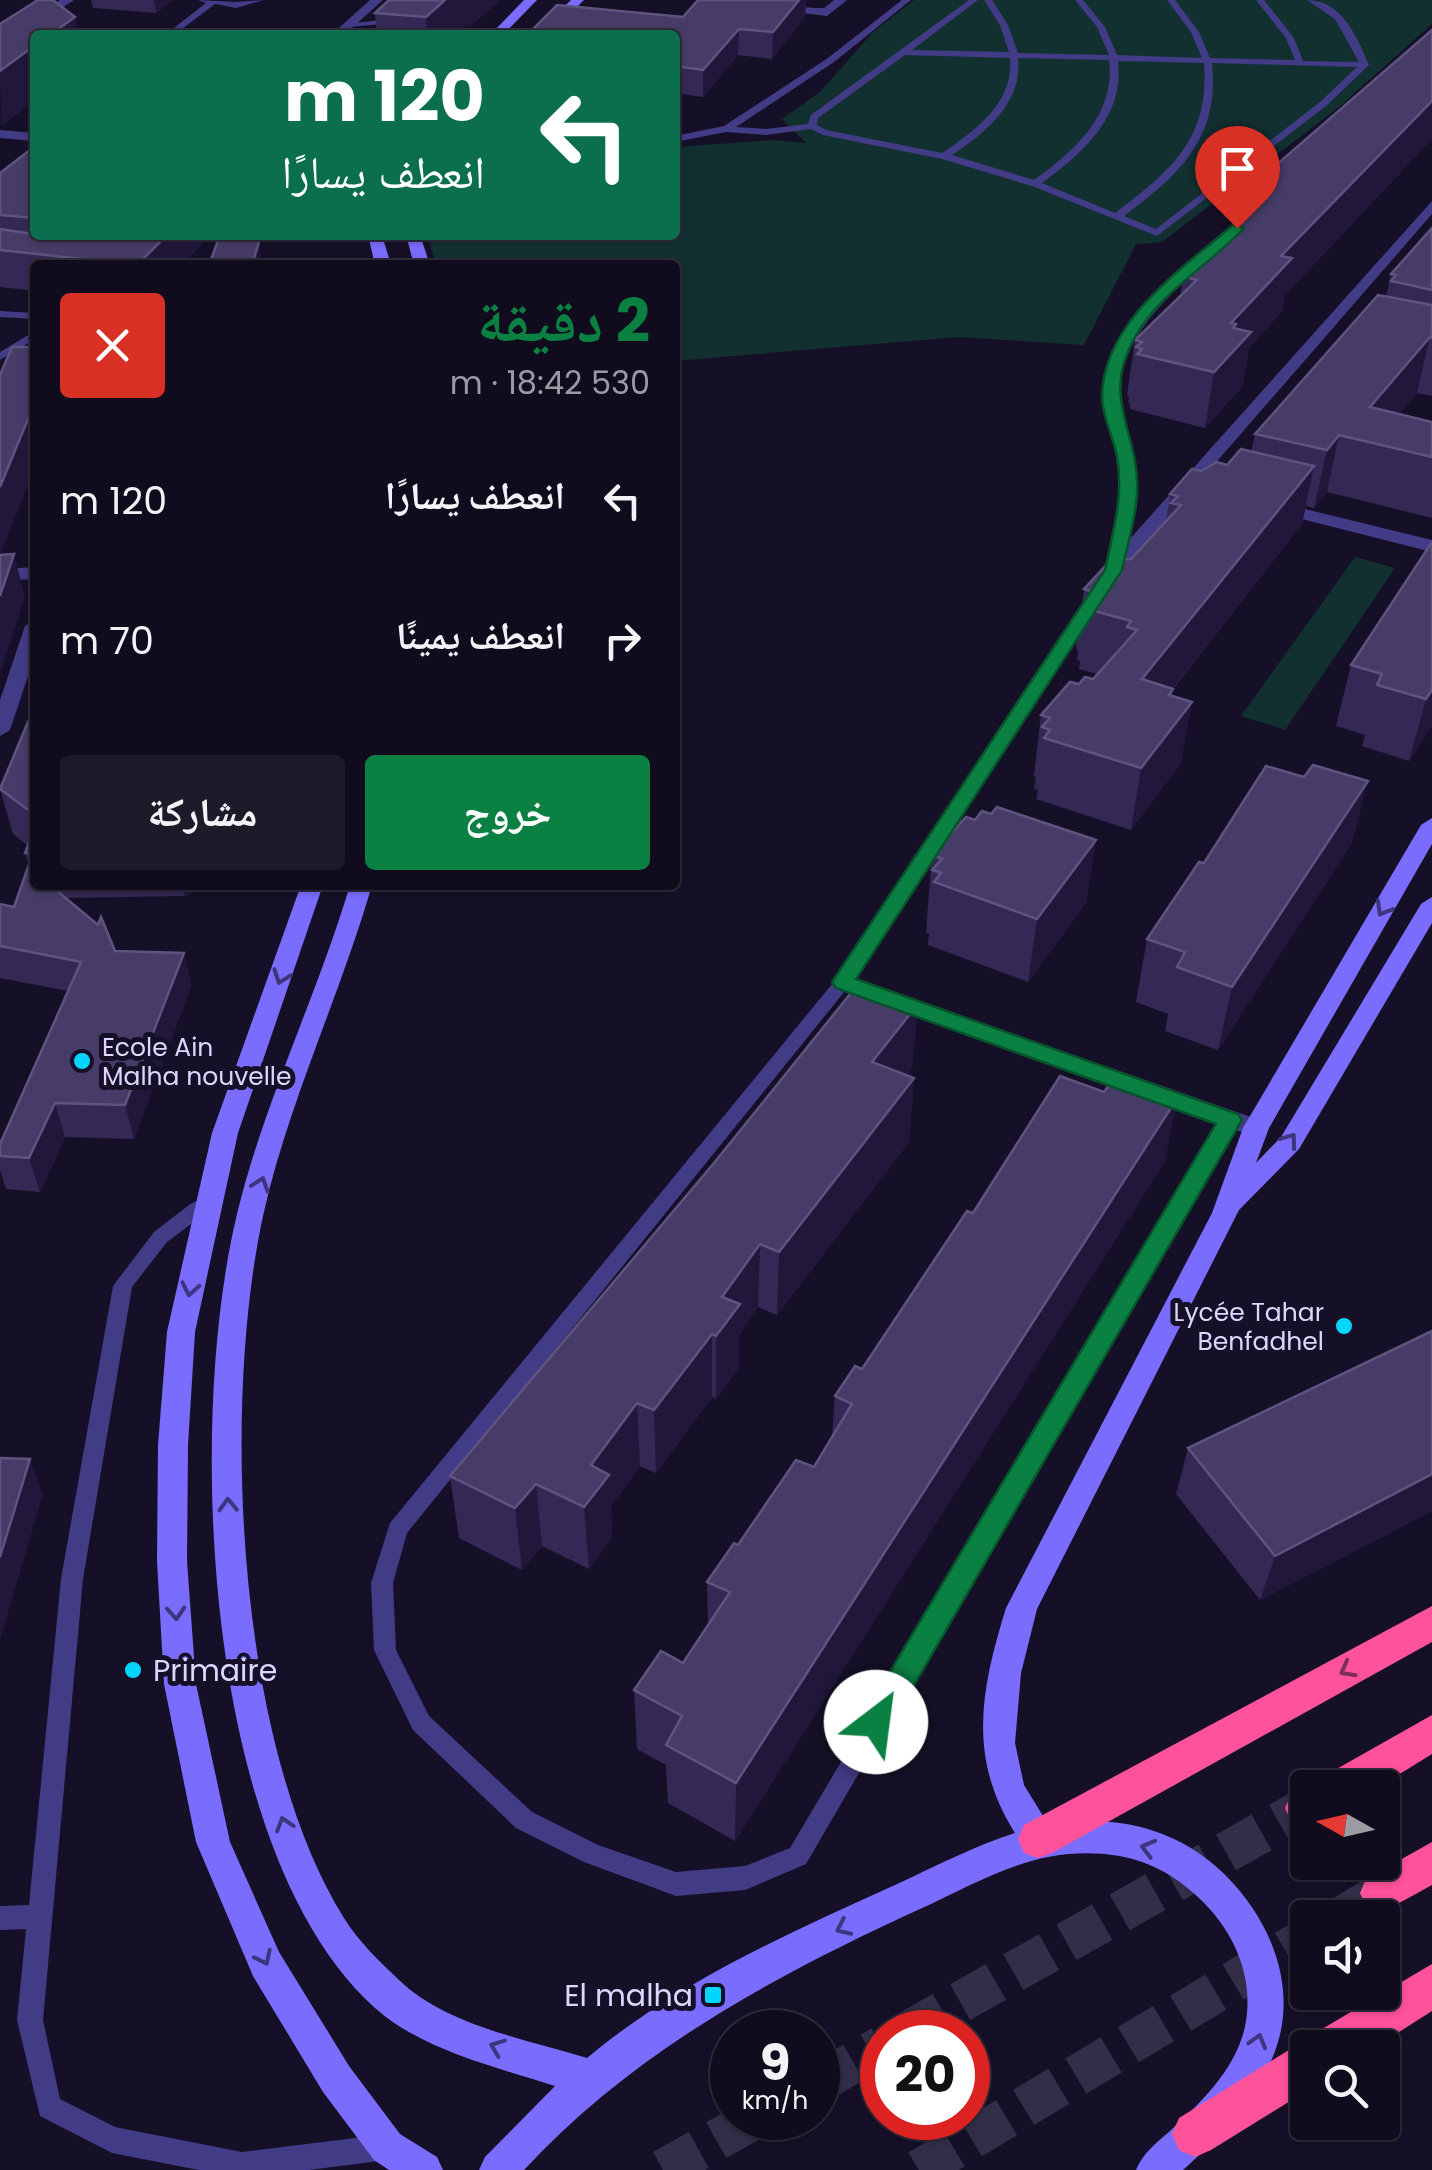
<!DOCTYPE html>
<html lang="ar">
<meta charset="utf-8">
<style>
:root{--surface:#100c1d;--page:#1e1a2a;--text:#f1f3f6;--muted:#9c9ba4;--line:#302c3b;--accent:#0b8043}
body{margin:0;font-family:Poppins,"Noto Naskh Arabic",sans-serif;background:var(--page);color:var(--text);direction:rtl;height:100vh;display:flex;flex-direction:column;font-size:38px;white-space:nowrap}
*{box-sizing:border-box;margin:0}
p{font-size:32px;color:var(--muted)}
.icon{flex:none;width:55px;height:55px;fill:none;stroke:currentColor;stroke-width:2;stroke-linecap:round;stroke-linejoin:round}
.map{position:relative;flex:1;overflow:hidden;direction:ltr}
.side{position:absolute;left:30px;top:260px;width:650px;height:630px;display:flex;flex-direction:column;background:var(--surface);border-radius:10px;box-shadow:0 2px 8px #0004,0 0 0 2px var(--line);direction:rtl}
.side>*{flex:none}
.banner{position:absolute;left:30px;top:30px;width:650px;height:210px;border-radius:10px;box-shadow:0 2px 8px #0004,0 0 0 2px var(--line);direction:rtl;background:#0b6e4f;color:#fff;overflow:hidden}
.needle{width:65px;rotate:278deg}
.buttons{position:absolute;left:1290px;top:1770px;display:grid;gap:20px}
.buttons a{display:grid;place-items:center;width:110px;height:110px;border-radius:10px;background:var(--surface);box-shadow:0 2px 8px #0004,0 0 0 2px var(--line);font-size:50px}
.speed{position:absolute;left:710px;top:2010px;display:flex;gap:20px;font-size:50px;font-weight:700;text-align:center}
.speed>*{display:grid;place-content:center;width:130px;height:130px;border-radius:50%;background:var(--surface);box-shadow:0 2px 8px #0004,0 0 0 2px var(--line);line-height:1}
.speed small{font-size:25px;font-weight:400}
.speed .limit{border:15px solid #d22;background:#fff;color:#111}
.pin{position:absolute;display:grid;place-items:center;width:85px;height:85px;color:#fff;margin:-102px -42px;border-radius:50% 50% 50% 0;rotate:-45deg;box-shadow:0 0 10px #0007}
.pin .icon{rotate:45deg}
.me{position:absolute;width:110px;margin:-55px;rotate:30deg;stroke-linejoin:round;filter:drop-shadow(0 0 8px #0008)}
.turn{display:flex;align-items:center;gap:35px;height:210px;padding:0 30px;font-size:45px}
.turn .icon{width:130px;height:130px;stroke-width:2.5}
.turn b{display:block;font-size:70px;line-height:85px}
.round{display:grid;place-items:center;flex:none;width:105px;height:105px;border-radius:10px;background:var(--page)}
.head{display:flex;align-items:center;justify-content:space-between;height:170px;padding:0 30px}
h1{font-size:60px;font-weight:700;line-height:75px;color:var(--accent)}
.button{display:flex;gap:20px;margin-top:auto;padding:20px 30px}
.button a{flex:1;height:115px;border-radius:10px;background:var(--accent);color:#fff;font-size:40px;font-weight:700;line-height:115px;text-align:center}
.button a+a{background:var(--page);color:var(--text)}
ul{padding:0;list-style:none}
li{display:flex;align-items:center;gap:30px;height:140px;padding:0 30px}
li div{flex:1}
li b{display:block;font-size:38px}
li em{font-style:normal}
.map>svg:first-child{display:block}
.green{fill:#133031}
.lines{fill:none;stroke-linecap:round;stroke-linejoin:round}
.highway-tunnel{stroke:#332e47;stroke-width:41;stroke-dasharray:41 20;stroke-linecap:butt}
.lane{fill:#423b86;fill-rule:evenodd}
.street{fill:#423b86;fill-rule:evenodd}
.secondary{fill:#7a6dfe;fill-rule:evenodd}
.highway{fill:#fe529a;fill-rule:evenodd}
.wall{fill:#342955}
.shaded-wall{fill:#20173b}
.building{fill:#463c67;stroke:#5e547f;stroke-width:2.5}
.oneway{stroke:#3d357d}
.oneway2{stroke:#7e2e5b}
.route{fill:#0b8043;stroke:#07532c;stroke-width:2.5}
.poi-dot{fill:#03d5fe;stroke:#151027;stroke-width:4}
.labels{text-anchor:middle;dominant-baseline:central;stroke-width:10;stroke-linejoin:round;paint-order:stroke}
.poi-label{font-size:25px;fill:#ddd6ff;stroke:#151027;text-anchor:start}
.near-poi-label{font-size:30px;fill:#ddd6ff;stroke:#151027;text-anchor:start}
</style>
<div class="map">
<svg width="1432" height="2170" viewBox="0 0 1432 2170">
<rect width="100%" height="100%" fill="#151027"/>
<g class="green">
<polygon points="914,0 1432,0 1432,24 1339,107 1162,242 1136,244 1084,345 958,337 675,361 675,265 436,265 427,235 675,235 675,147 773,140 806,143 782,119 820,92 873,32"/>
<polygon points="1355,557 1395,568 1285,730 1241,716"/>
</g>
<g class="lines">
<g class="highway-tunnel">
<polyline points="1340,1918 1381,1893"/>
<polyline points="907,2032 1305,1808"/>
<polyline points="818,2083 882,2046"/>
<polyline points="663,2170 756,2118"/>
<polyline points="919,2170 1308,1937"/>
</g>
<g class="lane">
<polygon points="198,0 236,2 264,0 236,8 215,4 174,35 165,35 206,3"/>
<polygon points="416,0 425,0 395,23 350,27 346,24 390,19"/>
<path d="M902,0H911L834,62L736,127L766,129L808,124L811,115L969,0H978L912,50L1009,52L1000,25L984,0H992L1008,25L1018,53L1109,55L1097,27L1075,0H1083L1105,27L1117,55L1202,58L1191,32L1167,0H1175L1199,32L1210,58L1295,60L1286,38L1256,0H1264L1294,38L1303,61L1359,62L1335,19L1307,0C1342,0 1357,37 1369,65L1326,106L1157,236L1032,186L942,159L823,135L811,129L766,135L726,132L675,142V136L724,126L828,58ZM905,55L1010,58C1014,103 976,130 942,153L826,130L817,125L818,118ZM1018,58L1109,60C1116,115 1074,151 1034,180L952,155C985,133 1023,103 1018,58ZM1118,61L1204,63C1210,138 1171,171 1115,213L1042,183C1083,153 1125,116 1118,61ZM1212,63L1357,67L1320,102L1156,229L1124,216C1179,175 1220,138 1212,63Z"/>
<polygon points="0,311 35,313 35,319 0,317"/>
<polygon points="35,331 35,339 0,360 0,352"/>
<polygon points="843,977 851,982 849,986 407,1533 393,1583 396,1650 429,1716 532,1812 598,1845 676,1872 745,1866 790,1848 1224,1116 1230,1114 1239,1120 806,1864 745,1890 676,1896 584,1862 516,1828 413,1730 374,1650 371,1583 390,1523 837,978"/>
<polygon points="210,1193 217,1195 219,1200 217,1205 167,1242 132,1287 83,1579 43,2020 60,2099 115,2127 242,2152 387,2134 396,2138 400,2147 396,2156 387,2160 309,2170 199,2170 112,2153 40,2116 17,2020 26,1929 0,1930 0,1906 29,1905 61,1579 113,1286 154,1232 189,1205"/>
</g>
<g class="street">
<polygon points="60,0 74,0 0,49 0,39"/>
<polygon points="370,0 383,0 344,35 331,35"/>
<polygon points="699,0 816,8 824,8 834,0 847,0 827,16"/>
<polygon points="0,130 35,133 35,141 0,138"/>
<path d="M1432,201V214L1120,573L857,979L1265,1122L1269,1128L1265,1134H1247L835,988L831,982L835,976L1106,567L1120,493L1116,455L1102,398L1111,359L1119,337L1149,298L1202,251H1212V257C1169,296 1122,333 1119,396C1118,415 1130,437 1134,456C1139,486 1134,512 1128,541Z"/>
<polygon points="1272,501 1432,540 1432,552 1266,510 1263,506"/>
<polygon points="35,567 35,579 0,581 0,569"/>
<polygon points="35,620 35,655 10,730 0,736 0,700 25,626"/>
</g>
<g class="secondary">
<polygon points="524,0 537,0 503,35 490,35"/>
<polygon points="571,0 584,0 549,35 536,35"/>
<polygon points="368,235 382,235 391,265 375,265"/>
<polygon points="406,235 420,235 430,265 414,265"/>
<path d="M1432,818V844L1269,1128L1256,1163L1281,1137L1421,904L1432,897V923L1299,1149L1239,1210L1037,1609L1021,1673L1015,1743L1024,1785L1048,1824C1084,1820 1120,1819 1154,1831C1236,1857 1304,1956 1278,2042C1262,2095 1223,2134 1183,2170H1136C1143,2153 1156,2143 1170,2131C1205,2099 1243,2062 1247,2013C1251,1969 1231,1928 1199,1898C1161,1862 1121,1850 1068,1854C1015,1859 968,1887 920,1909C774,1976 634,2051 524,2170H479L485,2157L555,2086C496,2067 422,2050 375,2008C203,1854 186,1425 237,1214C264,1102 317,996 350,885H372C340,996 288,1103 263,1216C221,1410 237,1747 344,1918C357,1940 381,1963 399,1980C447,2026 526,2039 587,2058C676,1983 789,1933 895,1885C934,1867 974,1846 1015,1833C967,1757 981,1689 1006,1608L1212,1213L1243,1128L1421,825Z"/>
<polygon points="301,885 323,885 238,1133 195,1332 188,1445 187,1561 196,1684 230,1842 279,1952 349,2066 400,2134 437,2157 443,2170 389,2170 374,2160 323,2092 253,1976 196,1842 164,1684 157,1561 158,1445 167,1332 212,1133"/>
</g>
<g class="highway">
<polygon points="1432,1606 1432,1642 1052,1853 1038,1858 1024,1853 1018,1839 1024,1825"/>
<polygon points="1432,1715 1432,1754 1377,1788 1320,1788 1326,1775"/>
<polygon points="1308,1788 1308,1826 1291,1821 1285,1808 1291,1795"/>
<polygon points="1432,1842 1432,1885 1381,1913 1366,1907 1360,1893 1366,1879"/>
<polygon points="1432,1964 1432,2011 1374,2048 1308,2048 1308,2090 1211,2150 1195,2157 1179,2150 1172,2134 1179,2118 1292,2048 1313,2044 1317,2032"/>
</g>
</g>
<g class="wall">
<polygon points="91,0 173,0 156,13 93,8"/>
<polygon points="389,0 472,25 459,28 457,35 377,35 375,13"/>
<polygon points="698,0 806,0 805,17 772,59 738,55 703,97 675,93 675,35 683,17"/>
<polygon points="1432,30 1432,139 1285,295 1282,311 1249,348 1242,387 1205,428 1130,409 1130,403 1128,403 1129,396 1127,395 1135,340 1180,296 1184,272 1248,211 1252,186"/>
<polygon points="35,146 35,235 211,235 181,265 35,265 35,291 0,287 0,173"/>
<polygon points="1432,228 1432,396 1417,393 1399,414 1432,422 1432,518 1327,492 1314,508 1306,506 1302,524 1173,689 1172,696 1181,763 1131,830 1036,799 1038,790 1034,789 1036,777 1034,776 1041,715 1079,684 1093,679 1097,674 1079,669 1080,661 1077,660 1078,650 1076,649 1084,589 1131,559 1166,522 1170,494 1201,471 1227,465 1251,452 1255,434 1386,297 1391,274"/>
<polygon points="1432,542 1432,725 1409,761 1362,746 1365,735 1336,726 1351,665"/>
<polygon points="35,705 35,885 204,885 185,896 66,898 115,951 184,953 191,986 134,1139 65,1137 40,1192 6,1189 0,1170 0,1144 68,991 0,978 0,904 14,907 30,868 25,853 28,846 13,834 0,789"/>
<polygon points="1096,840 1086,903 1028,982 928,945 929,934 926,933 927,918 932,855"/>
<polygon points="1352,843 1218,1050 1165,1031 1168,1014 1136,1002 1147,939 1204,863"/>
<polygon points="918,1004 912,1068 907,1075 914,1078 909,1142 777,1315 758,1307 739,1335 739,1368 716,1399 712,1397 656,1473 640,1466 611,1506 612,1537 589,1569 542,1546 522,1570 459,1538 450,1476"/>
<polygon points="1165,1161 735,1841 668,1803 666,1765 637,1749 634,1690 683,1663 708,1626 707,1582 738,1545 814,1467 832,1436 835,1396 862,1369 973,1213"/>
<polygon points="1432,1331 1432,1511 1260,1600 1176,1494 1188,1448"/>
</g>
<g class="shaded-wall">
<polygon points="154,0 173,0 156,13"/>
<polygon points="445,0 501,0 472,25 459,28 457,35 427,35 426,17"/>
<polygon points="799,0 806,0 805,17 772,59 773,32"/>
<polygon points="75,17 79,35 50,35"/>
<polygon points="739,29 738,55 703,97 703,70"/>
<polygon points="35,45 35,100 1,126 0,71"/>
<polygon points="1432,101 1432,139 1285,295 1282,311 1249,348 1242,387 1205,428 1214,372 1231,323 1281,256"/>
<polygon points="167,235 211,235 181,265 137,265"/>
<polygon points="259,242 262,265 252,265"/>
<polygon points="1430,337 1417,393 1374,443 1370,407"/>
<polygon points="35,402 35,467 0,556 0,487"/>
<polygon points="1339,435 1327,492 1314,508 1327,450"/>
<polygon points="1314,466 1302,524 1132,740 1142,679"/>
<polygon points="14,554 25,597 0,674 0,596"/>
<polygon points="1173,689 1164,738 1192,702 1181,763 1131,830 1141,768 1169,695"/>
<polygon points="1432,690 1432,725 1409,761 1426,699"/>
<polygon points="1368,781 1352,843 1218,1050 1232,987"/>
<polygon points="1096,840 1086,903 1028,982 1037,919"/>
<polygon points="183,885 204,885 185,896"/>
<polygon points="184,953 191,986 134,1139 125,1105"/>
<polygon points="918,1004 912,1068 868,1126 872,1062"/>
<polygon points="914,1078 909,1142 777,1315 779,1252"/>
<polygon points="1178,1097 1165,1161 735,1841 736,1783"/>
<polygon points="55,1103 65,1137 40,1192 29,1158"/>
<polygon points="760,1244 758,1307 739,1335 739,1368 716,1399 716,1336 722,1297"/>
<polygon points="712,1334 712,1397 656,1473 654,1410"/>
<polygon points="637,1403 640,1466 611,1506 612,1537 589,1569 584,1507 591,1465"/>
<polygon points="30,1459 43,1494 0,1640 0,1557"/>
<polygon points="1432,1474 1432,1511 1260,1600 1275,1556"/>
<polygon points="536,1484 542,1546 522,1570 515,1508"/>
</g>
<g class="building">
<polygon points="38,0 53,0 75,17 50,35 35,35 35,45 0,71 0,24"/>
<polygon points="389,0 445,0 426,17 375,13"/>
<polygon points="698,0 799,0 773,32 739,29 703,70 675,66 675,35 527,35 557,5 683,17"/>
<polygon points="1432,30 1432,101 1281,256 1292,258 1231,323 1236,324 1233,328 1251,332 1214,372 1137,354 1142,349 1136,347 1142,342 1135,340 1197,280 1186,277 1190,273 1184,272 1262,198 1254,192 1259,188 1252,186"/>
<polygon points="35,146 35,218 0,215 0,173"/>
<polygon points="1432,228 1432,290 1391,281 1396,275 1391,274"/>
<polygon points="0,229 26,233 35,232 35,235 167,235 137,265 0,250"/>
<polygon points="220,235 250,235 259,242 252,265 209,265"/>
<polygon points="1378,295 1432,305 1432,338 1430,337 1370,407 1432,422 1432,457 1339,435 1327,450 1255,434"/>
<polygon points="12,347 35,347 35,402 0,487 0,375"/>
<polygon points="1241,449 1314,466 1142,679 1173,689 1169,695 1192,702 1141,768 1044,738 1050,730 1042,727 1050,718 1041,715 1070,682 1079,684 1085,677 1093,679 1137,630 1127,627 1131,621 1087,609 1093,602 1085,600 1093,592 1084,589 1110,561 1131,559 1181,505 1171,503 1178,496 1170,494 1192,469 1201,471 1217,462 1227,465"/>
<polygon points="1432,542 1432,690 1426,699 1377,685 1382,674 1351,665"/>
<polygon points="14,554 0,596 0,555"/>
<polygon points="35,705 35,815 0,789"/>
<polygon points="1313,765 1368,781 1232,987 1177,967 1185,952 1147,939 1199,862 1204,863 1266,766 1304,777"/>
<polygon points="997,807 1096,840 1037,919 934,882 941,873 932,870 942,859 932,855 966,817 975,820 982,811 991,814"/>
<polygon points="35,827 35,853 25,853"/>
<polygon points="28,867 35,872 35,885 50,885 98,925 101,917 115,951 184,953 125,1105 55,1103 29,1158 0,1156 0,1144 81,962 0,946 0,904 14,907"/>
<polygon points="859,983 918,1004 872,1062 914,1078 779,1252 760,1244 722,1297 740,1304 716,1336 712,1334 654,1410 637,1403 591,1465 609,1475 584,1507 536,1484 515,1508 450,1476 714,1163"/>
<polygon points="1116,1075 1178,1097 736,1783 666,1745 682,1716 634,1690 661,1651 683,1663 730,1592 707,1582 734,1543 738,1545 796,1460 814,1467 852,1404 835,1396 855,1366 862,1369 967,1211 973,1213 1060,1076 1104,1092"/>
<polygon points="1432,1331 1432,1474 1275,1556 1188,1448"/>
<polygon points="0,1458 30,1459 0,1557"/>
</g>
<defs><path id="oneway-chevron" d="M-2-3.5L2.5 0L-2 3.5" fill="none" stroke-width="1.6" stroke-linecap="round" stroke-linejoin="round" transform="scale(2.5)"/></defs>
<g class="oneway">
<use href="#oneway-chevron" transform="translate(1383 909) rotate(120)"/>
<use href="#oneway-chevron" transform="translate(281 977) rotate(110)"/>
<use href="#oneway-chevron" transform="translate(1290 1140) rotate(-54)"/>
<use href="#oneway-chevron" transform="translate(261 1184) rotate(-71)"/>
<use href="#oneway-chevron" transform="translate(190 1289) rotate(101)"/>
<use href="#oneway-chevron" transform="translate(228 1505) rotate(-92)"/>
<use href="#oneway-chevron" transform="translate(176 1613) rotate(86)"/>
<use href="#oneway-chevron" transform="translate(284 1824) rotate(-107)"/>
<use href="#oneway-chevron" transform="translate(1148 1848) rotate(-165)"/>
<use href="#oneway-chevron" transform="translate(843 1928) rotate(155)"/>
<use href="#oneway-chevron" transform="translate(264 1958) rotate(64)"/>
<use href="#oneway-chevron" transform="translate(1258 2041) rotate(-74)"/>
<use href="#oneway-chevron" transform="translate(497 2047) rotate(-159)"/>
</g>
<use class="oneway2" href="#oneway-chevron" transform="translate(1347 1670) rotate(151)"/>
<path class="route" d="M1233,225L1244,228C1210,265 1161,291 1135,337C1099,399 1141,434 1137,494C1136,519 1127,546 1122,570L856,979L1238,1114L1242,1120L887,1732L876,1736L866,1732L862,1722L866,1712L1216,1124L836,988L832,982L1105,570C1113,532 1124,496 1117,457C1114,438 1102,416 1102,397C1103,321 1182,269 1233,225Z"/>
<g class="poi-dot">
<circle cx="82" cy="1061" r="10"/>
<circle cx="1344" cy="1326" r="10"/>
<circle cx="133" cy="1670" r="10"/>
<rect x="703" y="1985" width="20" height="20" rx="5"/>
</g>
<g class="labels">
<g class="poi-label">
<text x="102" y="1047">Ecole Ain<tspan x="102" dy="29">Malha nouvelle</tspan></text>
<text x="1324" y="1312" text-anchor="end">Lycée Tahar<tspan x="1324" dy="29">Benfadhel</tspan></text>
</g>
<g class="near-poi-label">
<text x="153" y="1670">Primaire</text>
<text x="693" y="1995" text-anchor="end">El malha</text>
</g>
</g>
</svg>
<div class="buttons">
<a><svg class="needle" viewBox="-14 -14 28 28"><path d="M0-13l5 13h-10z" fill="#e53935"/><path d="M0 13l5-13h-10z" fill="#9c9ba4"/></svg></a>
<a><svg class="icon" aria-label="sound" viewBox="0 0 24 24"><path d="M4 9h4l5-4v14l-5-4H4zM17 9q2 3 0 6"/></svg></a>
<a><svg class="icon" aria-label="search" viewBox="0 0 24 24"><circle cx="10" cy="10" r="6"/><path d="M15 15l6 6"/></svg></a>
</div>
<div class="speed"><div>9<small>km/h</small></div><div class="limit">20</div></div>
<div class="pin" style="left:1237px;top:228px;background:#d93025"><svg class="icon" aria-label="arrive" viewBox="0 0 24 24"><path d="M6 21V4h12l-3 4 3 4H6"/></svg></div>
<svg class="me" style="left:876px;top:1722px" viewBox="-20 -20 40 40"><circle r="19" fill="#fff"/><path d="M0-13L10 11 0 6-10 11z" fill="#0b8043"/></svg>
<div class="banner">
<div class="turn"><svg class="icon" aria-label="left" viewBox="0 0 24 24"><path d="M17 20v-9H6M10 6l-5 5 5 5"/></svg><div><b>120 m</b>انعطف يسارًا</div></div>
</div>
<section class="side">
<div class="head"><div><h1>2 دقيقة</h1><p>530 m · 18:42</p></div><a class="round" style="background:#d93025;color:#fff"><svg class="icon" aria-label="close" viewBox="0 0 24 24"><path d="M6 6l12 12M18 6L6 18"/></svg></a></div>
<ul>
<li><svg class="icon" aria-label="left" viewBox="0 0 24 24"><path d="M17 20v-9H6M10 6l-5 5 5 5"/></svg><div><b>انعطف يسارًا</b></div><em>120 m</em></li>
<li><svg class="icon" aria-label="right" viewBox="0 0 24 24"><path d="M7 20v-9h11M14 6l5 5-5 5"/></svg><div><b>انعطف يمينًا</b></div><em>70 m</em></li>
</ul>
<div class="button"><a>خروج</a><a>مشاركة</a></div>
</section>
</div>
